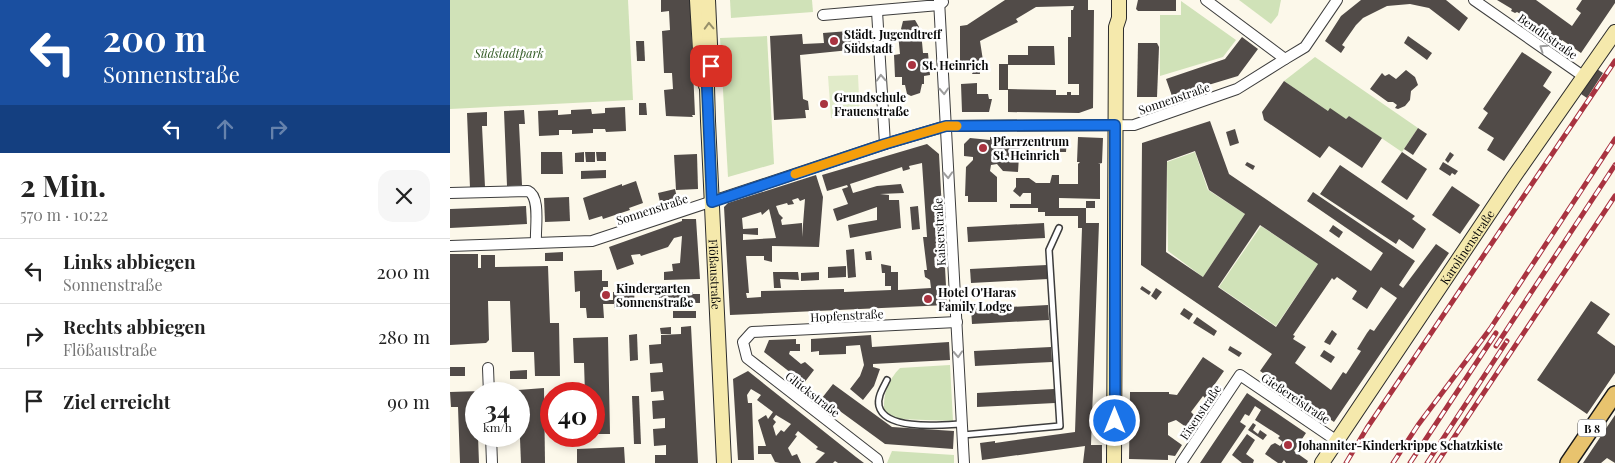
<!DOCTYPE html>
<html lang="de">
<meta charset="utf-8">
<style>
:root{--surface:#fff;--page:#f6f6f6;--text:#222;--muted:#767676;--line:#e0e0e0}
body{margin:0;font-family:"Playfair Display",serif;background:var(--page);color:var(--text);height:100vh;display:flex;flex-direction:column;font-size:19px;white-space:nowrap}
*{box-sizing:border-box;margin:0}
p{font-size:16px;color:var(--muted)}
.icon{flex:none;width:28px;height:28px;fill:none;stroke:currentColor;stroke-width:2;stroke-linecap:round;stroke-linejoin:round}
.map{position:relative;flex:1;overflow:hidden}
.panel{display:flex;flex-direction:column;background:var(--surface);width:450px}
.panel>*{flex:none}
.guide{background:#1a4fa0;color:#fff;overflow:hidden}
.speed{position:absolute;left:15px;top:382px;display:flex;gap:10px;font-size:25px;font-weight:700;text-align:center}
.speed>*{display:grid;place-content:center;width:65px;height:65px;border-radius:50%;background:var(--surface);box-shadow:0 2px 8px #0003;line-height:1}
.speed small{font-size:12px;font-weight:400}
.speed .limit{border:8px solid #d22;background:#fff;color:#111}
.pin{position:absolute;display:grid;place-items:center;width:42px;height:42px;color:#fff;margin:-21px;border-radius:10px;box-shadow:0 2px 8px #0006}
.me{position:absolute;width:55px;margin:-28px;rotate:0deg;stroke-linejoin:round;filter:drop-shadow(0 0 4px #0008)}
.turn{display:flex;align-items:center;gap:18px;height:105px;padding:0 20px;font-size:22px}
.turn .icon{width:65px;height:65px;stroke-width:2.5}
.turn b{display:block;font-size:35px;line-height:42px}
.lanes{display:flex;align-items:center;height:48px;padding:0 20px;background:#0003;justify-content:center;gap:25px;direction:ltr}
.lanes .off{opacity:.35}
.round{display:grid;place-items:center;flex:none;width:52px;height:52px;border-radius:15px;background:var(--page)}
.headline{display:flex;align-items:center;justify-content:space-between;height:85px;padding:0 20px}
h1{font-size:30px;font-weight:700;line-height:38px}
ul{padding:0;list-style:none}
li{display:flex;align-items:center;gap:15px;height:65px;padding:0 20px;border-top:1px solid var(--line)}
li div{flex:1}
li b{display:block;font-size:19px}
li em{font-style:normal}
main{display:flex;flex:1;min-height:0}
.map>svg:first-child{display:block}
.green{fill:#d0e2b8}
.pitch{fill:#e1ebc9}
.building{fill:#514b48;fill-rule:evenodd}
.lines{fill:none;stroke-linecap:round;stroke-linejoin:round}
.lane-casing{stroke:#3d3d3d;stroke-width:8}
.street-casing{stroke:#3d3d3d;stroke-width:12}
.secondary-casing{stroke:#2c2c2c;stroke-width:16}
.primary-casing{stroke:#1b1b1b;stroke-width:18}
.lane{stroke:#fff;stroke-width:5}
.street{stroke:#fff;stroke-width:10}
.secondary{stroke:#f5e9ac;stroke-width:14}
.primary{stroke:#e8c36e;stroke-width:15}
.rail-casing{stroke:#a93340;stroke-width:5}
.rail{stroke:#fff;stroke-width:3;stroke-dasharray:9;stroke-linecap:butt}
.oneway{stroke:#97906b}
.oneway2{stroke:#9d9d9d}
.route-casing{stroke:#114b97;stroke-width:12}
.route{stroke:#1a73e8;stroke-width:9}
.slow{stroke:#f59e0b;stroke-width:9}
.poi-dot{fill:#a93340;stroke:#fff;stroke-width:2}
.labels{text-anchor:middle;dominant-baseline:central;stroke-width:5;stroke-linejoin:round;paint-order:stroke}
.shield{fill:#fff;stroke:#545454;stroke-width:1}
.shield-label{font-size:11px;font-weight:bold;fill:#0a0a0a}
.poi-label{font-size:12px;font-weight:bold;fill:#0a0a0a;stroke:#fff;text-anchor:start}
.street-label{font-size:12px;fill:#0a0a0a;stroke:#fff}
.park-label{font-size:12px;font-style:italic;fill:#315923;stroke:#fff}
</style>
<main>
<section class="panel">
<div class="guide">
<div class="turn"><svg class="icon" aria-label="left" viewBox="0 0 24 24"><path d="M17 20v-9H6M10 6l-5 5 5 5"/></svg><div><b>200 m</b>Sonnenstraße</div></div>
<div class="lanes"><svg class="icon" aria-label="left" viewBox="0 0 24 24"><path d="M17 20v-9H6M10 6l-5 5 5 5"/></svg><svg class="icon off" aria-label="ahead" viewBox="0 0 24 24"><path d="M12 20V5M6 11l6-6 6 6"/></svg><svg class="icon off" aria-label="right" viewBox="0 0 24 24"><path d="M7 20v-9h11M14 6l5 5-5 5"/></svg></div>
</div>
<div class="headline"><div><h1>2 Min.</h1><p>570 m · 10:22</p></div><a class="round"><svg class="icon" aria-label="close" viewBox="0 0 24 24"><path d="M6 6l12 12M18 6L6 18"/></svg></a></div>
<ul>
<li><svg class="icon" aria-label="left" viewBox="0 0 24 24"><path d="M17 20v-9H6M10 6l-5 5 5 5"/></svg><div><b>Links abbiegen</b><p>Sonnenstraße</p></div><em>200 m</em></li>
<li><svg class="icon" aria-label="right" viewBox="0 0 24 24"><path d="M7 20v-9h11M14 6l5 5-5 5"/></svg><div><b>Rechts abbiegen</b><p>Flößaustraße</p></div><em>280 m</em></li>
<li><svg class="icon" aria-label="arrive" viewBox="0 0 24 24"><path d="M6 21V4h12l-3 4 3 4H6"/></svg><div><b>Ziel erreicht</b></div><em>90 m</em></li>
</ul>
</section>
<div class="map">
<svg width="1165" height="463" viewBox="0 0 1165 463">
<rect width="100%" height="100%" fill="#fcf8ea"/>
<g class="green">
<polygon points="0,0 178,0 183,100 0,109"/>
<polygon points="280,0 362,0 363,12 281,18"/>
<polygon points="789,0 831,0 828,15 821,24"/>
<polygon points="731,1 786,40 773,57 710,76 710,15 731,15"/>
<polygon points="317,36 324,164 278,177 270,38"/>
<polygon points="865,57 968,128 952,152 899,116 896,119 878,111 834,81"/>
<polygon points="745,152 758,190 795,214 753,277 718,251 717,162"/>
<polygon points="811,226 868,264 826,326 769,287"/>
<path d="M500,365L503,421L448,419L434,411C433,394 438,380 450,368Z"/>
<polygon points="442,451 504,455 504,463 437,463"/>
</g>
<polygon class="pitch" points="408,75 410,117 381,118 378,76"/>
<g class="building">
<polygon points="211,0 240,0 245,115 242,115 243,117 216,116 214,90 223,89 222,73 214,73 212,31 220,30 219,11 211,12"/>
<polygon points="555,0 638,0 638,10 644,10 643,108 629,113 558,112 558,90 549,90 549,64 558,64 558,89 606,90 606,95 617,95 617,92 621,92 621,95 629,95 629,84 618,84 618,37 621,37 621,10 623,10 624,6 586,7 566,19 568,22 530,41 534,67 529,67 530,74 522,74 524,70 510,71 510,26 517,25"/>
<polygon points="688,0 726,0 726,11 688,11 686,9"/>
<polygon points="911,0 996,0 1018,18 1009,31 979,8 960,4 937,6 913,18 906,25 892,45 895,47 891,53 875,41 891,16"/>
<polygon points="1047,0 1086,0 1122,26 1131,13 1126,9 1132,0 1165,0 1165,3 1131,53 1112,40 1110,43 1105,39 1104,41 1100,38 1102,35 1092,30 1091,32 1085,24 1074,20 1076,17 1067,12 1065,13 1061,11 1062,9"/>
<polygon points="465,20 469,27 466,32 471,31 473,53 478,53 480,75 474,76 474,84 472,84 470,93 461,96 457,94 455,85 452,85 452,77 445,77 444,55 450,54 448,33 454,33 451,29 453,21"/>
<polygon points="412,30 414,49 407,50 408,53 401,53 400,50 350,55 353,99 358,101 359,110 355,110 356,118 324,120 320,36 352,34 353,44 374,43 373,33"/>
<polygon points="958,36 982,53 977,60 954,43"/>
<polygon points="792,37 808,49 788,76 722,96 716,79 775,59"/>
<polygon points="186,41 194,41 195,61 187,61"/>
<polygon points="688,43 707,43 709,47 707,97 687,97"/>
<polygon points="578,46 604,46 605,65 558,65 558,55 578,55"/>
<polygon points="1072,52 1102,72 1093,86 1101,92 1054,161 1037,150 1044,138 1028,128 1038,113 1033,109"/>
<polygon points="1147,69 1153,73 1137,98 1131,94"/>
<polygon points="956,70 965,77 968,85 961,91 960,100 955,106 948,109 945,108 947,105 943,102 938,102 920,89 932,73 935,76 939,74 946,79"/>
<polygon points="834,81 878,111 880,108 896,119 899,116 932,138 912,168 879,146 870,158 814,120 812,112"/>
<polygon points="527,83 527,94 538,94 539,99 542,99 539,112 512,112 511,84"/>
<polygon points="189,103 196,103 197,115 189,115"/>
<polygon points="175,107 176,131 156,132 155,129 143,129 143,133 122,134 122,130 109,130 109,135 89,136 88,111 108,110 108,115 121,114 121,110 141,109 142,114 155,113 155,108"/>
<polygon points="74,110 75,124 69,124 72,185 57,186 54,111"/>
<polygon points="37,112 37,126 32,126 35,187 20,188 17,113"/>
<path d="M760,121L779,174L921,271L933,253L857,201L863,192L965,261L949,285L953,288L986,244L999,253L884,422L810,371L822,354L691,265L692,143ZM745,151L759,190L795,214L753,277L716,252L717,161ZM810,225L868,264L826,327L768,287ZM887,277L907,291L902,299L917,309L931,287L947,298L924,331L920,329L917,333L907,349L911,351L896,374L893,372L881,390L845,363L856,347L843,339L845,336L843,335L882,278L884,280Z"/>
<polygon points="968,128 977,134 963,155 954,149"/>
<polygon points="785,129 789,143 780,146 776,132"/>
<polygon points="540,137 566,138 566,140 570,140 568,172 553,171 547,164 541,165 540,171 547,177 547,202 518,202 518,196 515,196 516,167 523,160 523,157 514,156 514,144 520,138 540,140"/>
<polygon points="628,137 653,138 652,163 648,164 650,164 650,199 609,198 609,208 636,208 636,201 645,201 645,208 636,208 636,223 649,223 641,445 652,445 652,463 633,463 635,446 532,460 530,443 545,441 545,443 625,432 632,228 628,228 628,216 595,216 595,212 588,212 588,208 560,208 560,204 581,204 581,193 573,193 570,197 563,191 566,187 566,178 579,178 586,183 600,183 602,175 609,175 609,184 628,184 628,164 630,162 627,162"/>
<polygon points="610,139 617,139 616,152 610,152"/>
<path d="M477,144L489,154L497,305L280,315L274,207L278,203L366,175L373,197L369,247L322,246V262L314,260V256H296L299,293H296L297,298L311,297V291L394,289V292L441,290V286H435V273H432L431,264L441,266V272H448V290L481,288L480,280L475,277L474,270H477L473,237H477L472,163L459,166L460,169L453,171L452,167L446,169L400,184L403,193L427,186L451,184L454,193L430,194L439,195V200H449L451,228L400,238L398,225L427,220V207L387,221L383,209L398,204L392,189L398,187L397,185L377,191L372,175ZM348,198L350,201L355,199L352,237V223L332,225L331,220L333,218L329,214L326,206L337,203L338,205L344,204L342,200ZM319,209L326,238L293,240V234L308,235V228L293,229L292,218L311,212L312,215Z"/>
<polygon points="91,152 112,152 113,174 91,174"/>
<polygon points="134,152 134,162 125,162 125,153"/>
<polygon points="135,152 145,152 145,162 136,162"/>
<polygon points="146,152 156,152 156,161 147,161"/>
<polygon points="952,152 977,169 957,200 931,182"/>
<polygon points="1000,152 1004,155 998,163 995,160"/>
<polygon points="247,154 248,189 226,190 224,155"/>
<polygon points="797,162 805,166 803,170 795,165"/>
<polygon points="993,162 1008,171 1005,175 1002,173 1000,176 989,169"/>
<polygon points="890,165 965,216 962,219 976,229 963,249 949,239 946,244 870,194"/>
<polygon points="156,170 156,178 131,179 131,171"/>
<polygon points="186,181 193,203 179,208 180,210 153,219 152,216 139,220 133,198 172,184 172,186"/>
<polygon points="1002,186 1030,205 1010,234 982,215"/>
<polygon points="225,189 227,198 210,202 208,193"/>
<polygon points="119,197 120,221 95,222 94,198"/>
<polygon points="76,206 77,224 0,228 0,209"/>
<polygon points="468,206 470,229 462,230 460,207"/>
<polygon points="232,219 246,219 250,279 214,280 214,272 223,271 222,264 230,263 232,236 224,238 218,247 191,256 190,254 181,255 184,264 167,270 159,247 232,221"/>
<polygon points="594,223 595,238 518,242 517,227"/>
<polygon points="883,225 893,232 889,238 879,231"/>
<polygon points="404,249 406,277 398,278 396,250"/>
<polygon points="421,251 422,260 416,260 415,252"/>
<polygon points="113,252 113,261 95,261 95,253"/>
<polygon points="0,254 28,254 28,268 31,268 31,255 45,255 45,267 98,266 100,323 109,323 110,376 85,376 84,352 62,352 60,301 38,301 39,340 36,343 0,345"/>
<polygon points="597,265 598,279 521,283 520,269"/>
<polygon points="396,266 396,277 378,278 378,267"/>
<polygon points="152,270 152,281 158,281 158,287 153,287 153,300 163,300 163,292 184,291 185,307 164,308 164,304 153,304 154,318 137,318 136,308 130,308 130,291 125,292 124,271"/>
<polygon points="323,272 348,272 349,280 330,279 331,288 324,288"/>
<polygon points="369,272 369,280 351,281 351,273"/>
<polygon points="692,286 701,292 699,295 690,289"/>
<polygon points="706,288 712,292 706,300 701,296"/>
<polygon points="209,292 243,292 243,294 250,294 250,303 244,303 244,301 209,299"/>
<polygon points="1141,301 1160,314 1147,333 1165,346 1165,373 1137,414 1087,380"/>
<polygon points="598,305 599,320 522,324 521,309"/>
<polygon points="734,308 743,314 739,320 730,314"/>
<rect x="223" y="311" width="23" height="7"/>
<polygon points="747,317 767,331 764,336 743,323"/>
<polygon points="241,326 248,463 205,463 205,455 216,455 216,445 204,446 203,429 215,428 215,418 203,419 202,401 214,400 213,391 201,392 200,373 213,372 212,363 200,364 199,345 211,344 211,335 231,334 231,327"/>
<polygon points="221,327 221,334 211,334 210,328"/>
<polygon points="882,330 887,334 880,345 874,342"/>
<polygon points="187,334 188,360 180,361 179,335"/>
<polygon points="421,335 422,347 499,342 500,360 423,364 423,367 430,369 424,386 413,400 400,389 410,376 414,365 410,345 396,346 396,354 369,355 369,351 361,352 361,339"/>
<polygon points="158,337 160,434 144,434 144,394 135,394 134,363 124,363 123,338"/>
<polygon points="346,339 346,344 350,344 350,351 340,351 339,354 351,364 355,362 364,370 354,383 314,352 319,340"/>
<polygon points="780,346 792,353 789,357 778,350"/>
<polygon points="601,347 602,362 525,366 524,351"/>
<polygon points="874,350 885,357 881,363 870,356"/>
<polygon points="753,357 774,371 755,398 753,396 741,412 744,415 736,427 726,420 718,423 718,435 732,445 725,456 718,455 718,460 679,459 680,392 719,392 719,394 727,395"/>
<rect x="0" y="367" width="15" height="9"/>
<polygon points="77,370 77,379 60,379 60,371"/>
<path d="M298,371L406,457L414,463H388L385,461L383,463H365L375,453L366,449L368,447L348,431L345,435L347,436L338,448L342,456L347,454L351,463H330L325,462L321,454H308V446H316L308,420L316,415L318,419L323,412L307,400L311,395L301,389L297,395L298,403H302L304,460H288L283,379ZM326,415L341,424L334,432L331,430L326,436L323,426L326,422L323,419Z"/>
<polygon points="383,384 442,427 504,431 503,449 435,444 372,398"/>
<polygon points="94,388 95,463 71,463 68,390"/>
<polygon points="604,389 605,403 527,407 527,393"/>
<polygon points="31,391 31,394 26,394 26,436 28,436 29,463 10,463 8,407 1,407 0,392"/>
<polygon points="797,393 856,433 844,451 858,461 857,463 836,463 834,460 832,463 828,463 815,454 821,445 825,443 830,446 833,442 828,438 830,436 805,420 811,410 805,406 799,416 795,414 790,422 796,426 771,463 750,463"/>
<polygon points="182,396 189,396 191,444 184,444"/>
<polygon points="1165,415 1165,463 1157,458 1151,463 1133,463"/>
<polygon points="803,423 806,425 803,430 808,434 810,430 817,435 813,440 798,430"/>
<polygon points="797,434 805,440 796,454 804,460 803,463 792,463 782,455"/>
<polygon points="174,447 175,463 127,463 127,449"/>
</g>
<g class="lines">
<g class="lane-casing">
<g id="lane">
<path d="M437,380C433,388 427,397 429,406C435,431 493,425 511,424"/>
<polyline points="513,435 610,426 599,250 609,228"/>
</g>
</g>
<g class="street-casing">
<g id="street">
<polyline points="489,0 514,463"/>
<polyline points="756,0 835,59"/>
<polyline points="1024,0 1133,76"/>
<polyline points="427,11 435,144"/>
<polyline points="373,15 489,5 493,2"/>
<path d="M0,193L78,191C91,197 85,228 86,242"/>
<polyline points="0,246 142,241 435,144 496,126 684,125 787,89 835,59 855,47 887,0"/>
<polyline points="38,368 39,394"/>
<polyline points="41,436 42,463"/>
<polyline points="428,463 427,459 297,358 293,342 302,332 507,322"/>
<polyline points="731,463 790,375 887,441"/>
</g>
</g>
<g class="secondary-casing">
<g id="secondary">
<polyline points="247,0 251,67 256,86"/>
<path id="s1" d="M258,0L261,66L257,87L258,121L274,463"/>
<polyline points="664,463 666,27 669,18 669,0"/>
<path id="s2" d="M872,463L1063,178L1165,32"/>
</g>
</g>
<g class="primary-casing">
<polyline id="primary" points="1118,463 1165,394"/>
</g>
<use href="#lane" class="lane"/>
<use href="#street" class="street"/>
<use href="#secondary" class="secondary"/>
<use href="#primary" class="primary"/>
<g class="rail-casing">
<g id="rail">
<polyline points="1046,346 1165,165"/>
<polyline points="896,463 917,428 1165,61"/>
<polyline points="943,463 968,425 1040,329 1165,139"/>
<polyline points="960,463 1046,333"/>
<polyline points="977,463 1057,341"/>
<polyline points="987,463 1165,196"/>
</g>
</g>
<use href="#rail" class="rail"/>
</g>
<defs><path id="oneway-chevron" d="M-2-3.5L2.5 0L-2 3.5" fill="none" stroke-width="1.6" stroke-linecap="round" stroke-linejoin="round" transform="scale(1.25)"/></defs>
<use class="oneway" href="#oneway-chevron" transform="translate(259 26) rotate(-92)"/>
<g class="oneway2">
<use href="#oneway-chevron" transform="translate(1093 48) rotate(-145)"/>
<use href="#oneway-chevron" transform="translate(431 78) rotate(-93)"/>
<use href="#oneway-chevron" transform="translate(494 91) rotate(87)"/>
<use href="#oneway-chevron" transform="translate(498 175) rotate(87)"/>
<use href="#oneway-chevron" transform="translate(508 354) rotate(87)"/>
</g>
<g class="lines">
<g class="route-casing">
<polyline id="route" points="261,66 257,87 262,202 435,144 496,126 665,125 665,421"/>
</g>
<use href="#route" class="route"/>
<polyline class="slow" points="345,174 435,144 496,126 507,126"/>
</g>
<g class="poi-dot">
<circle cx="384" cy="41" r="5"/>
<circle cx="462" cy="65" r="5"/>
<circle cx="374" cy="104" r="5"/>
<circle cx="533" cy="148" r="5"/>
<circle cx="156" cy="295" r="5"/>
<circle cx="478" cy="299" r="5"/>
<circle cx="838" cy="445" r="5"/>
</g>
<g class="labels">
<rect class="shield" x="1128" y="419.5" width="28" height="17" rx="4"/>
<g class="shield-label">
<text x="1142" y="428">B 8</text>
</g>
<g class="poi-label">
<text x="394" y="34">Städt. Jugendtreff<tspan x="394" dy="14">Südstadt</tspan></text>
<text x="472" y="65">St. Heinrich</text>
<text x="384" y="97">Grundschule<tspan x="384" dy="14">Frauenstraße</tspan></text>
<text x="543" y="141">Pfarrzentrum<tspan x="543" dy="14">St. Heinrich</tspan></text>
<text x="166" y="288">Kindergarten<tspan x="166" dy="14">Sonnenstraße</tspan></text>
<text x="488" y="292">Hotel O'Haras<tspan x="488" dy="14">Family Lodge</tspan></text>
<text x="848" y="445">Johanniter-Kinderkrippe Schatzkiste</text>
</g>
<g class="street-label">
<text transform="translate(1098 36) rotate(35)">Benditstraße</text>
<text transform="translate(724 98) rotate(-19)">Sonnenstraße</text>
<text transform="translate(202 209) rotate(-18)">Sonnenstraße</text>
<text transform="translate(489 232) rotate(-93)">Kaiserstraße</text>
<text stroke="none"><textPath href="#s2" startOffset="260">Karolinenstraße</textPath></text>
<text stroke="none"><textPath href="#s1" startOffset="275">Flößaustraße</textPath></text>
<text transform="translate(397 315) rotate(-3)">Hopfenstraße</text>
<text transform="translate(363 394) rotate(38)">Glückstraße</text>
<text transform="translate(846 398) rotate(34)">Gießereistraße</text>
<text transform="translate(750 412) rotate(-56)">Eisenstraße</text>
</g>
<g class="park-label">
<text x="59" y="53">Südstadtpark</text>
</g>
</g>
</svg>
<div class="speed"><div>34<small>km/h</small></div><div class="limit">40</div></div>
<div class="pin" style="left:261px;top:66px;background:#d93025"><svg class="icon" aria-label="arrive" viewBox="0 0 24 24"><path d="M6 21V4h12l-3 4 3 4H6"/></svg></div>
<svg class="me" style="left:665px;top:421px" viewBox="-20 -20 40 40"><circle r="17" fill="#1a73e8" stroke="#fff" stroke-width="3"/><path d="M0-11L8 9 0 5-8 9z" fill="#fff"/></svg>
</div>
</main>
